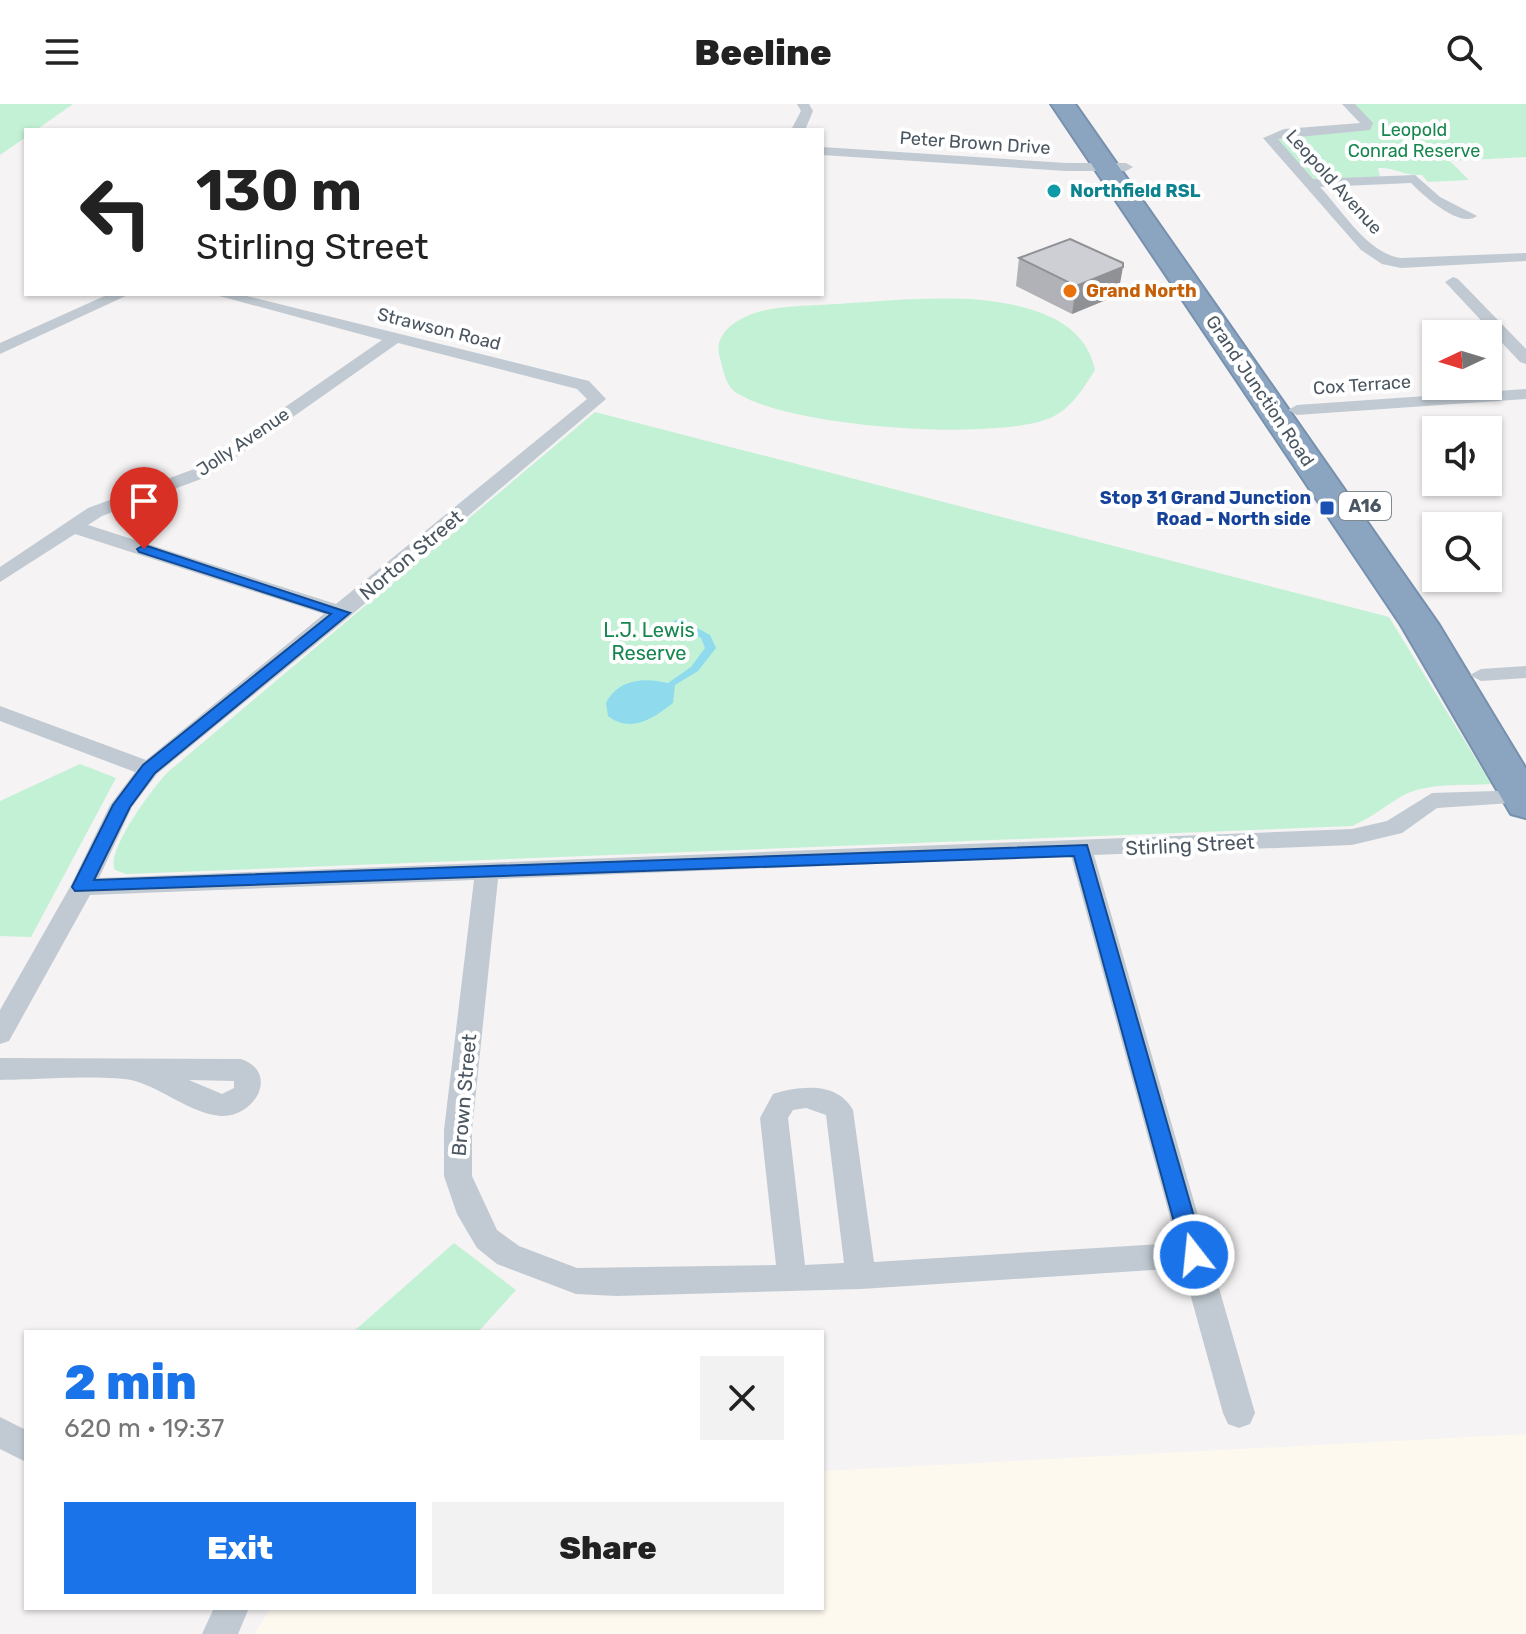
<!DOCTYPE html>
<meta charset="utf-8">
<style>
:root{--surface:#fff;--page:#f2f2f2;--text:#222;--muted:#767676;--accent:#1a73e8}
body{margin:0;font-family:Rubik,sans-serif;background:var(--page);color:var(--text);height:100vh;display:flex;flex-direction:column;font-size:30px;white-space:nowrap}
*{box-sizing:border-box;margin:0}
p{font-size:26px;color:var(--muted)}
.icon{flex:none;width:44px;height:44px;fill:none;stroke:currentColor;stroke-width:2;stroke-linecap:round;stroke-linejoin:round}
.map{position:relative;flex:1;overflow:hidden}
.side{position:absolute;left:24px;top:1226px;width:800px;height:280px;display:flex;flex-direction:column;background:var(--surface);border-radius:0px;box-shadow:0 2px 6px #0004}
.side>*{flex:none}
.guide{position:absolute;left:24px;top:24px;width:800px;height:168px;border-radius:0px;box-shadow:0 2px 6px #0004;background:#fff;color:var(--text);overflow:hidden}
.needle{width:52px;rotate:266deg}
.fabs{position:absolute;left:1422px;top:216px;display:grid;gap:16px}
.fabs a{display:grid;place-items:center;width:80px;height:80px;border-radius:0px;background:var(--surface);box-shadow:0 2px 6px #0004;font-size:40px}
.pin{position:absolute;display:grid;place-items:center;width:68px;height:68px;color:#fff;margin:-82px -34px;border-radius:50% 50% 50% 0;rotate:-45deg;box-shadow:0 0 8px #0007}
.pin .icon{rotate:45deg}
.me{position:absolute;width:88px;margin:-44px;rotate:344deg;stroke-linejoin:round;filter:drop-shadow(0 0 6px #0008)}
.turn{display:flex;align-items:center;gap:28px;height:168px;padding:0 40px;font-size:36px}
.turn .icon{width:104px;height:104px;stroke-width:2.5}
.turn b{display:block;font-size:56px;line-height:68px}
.round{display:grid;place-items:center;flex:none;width:84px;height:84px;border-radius:0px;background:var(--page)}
.summary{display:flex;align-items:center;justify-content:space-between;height:136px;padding:0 40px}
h1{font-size:48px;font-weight:800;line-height:60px;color:var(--accent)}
.button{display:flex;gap:16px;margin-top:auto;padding:16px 40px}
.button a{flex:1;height:92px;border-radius:0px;background:var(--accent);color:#fff;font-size:32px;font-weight:800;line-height:92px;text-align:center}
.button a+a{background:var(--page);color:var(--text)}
header{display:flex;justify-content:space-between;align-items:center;height:104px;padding:0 40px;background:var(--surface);font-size:36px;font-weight:800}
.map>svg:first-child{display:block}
.commercial{fill:#fdf9ef}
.green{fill:#c3f1d5}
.water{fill:#90daee}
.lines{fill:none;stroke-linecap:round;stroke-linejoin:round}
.highway-casing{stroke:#7690ad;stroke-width:4}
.street{fill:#c1cad2;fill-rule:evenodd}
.highway{fill:#8ba5c1;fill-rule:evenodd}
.wall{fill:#b0b2b7}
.shaded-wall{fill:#909195}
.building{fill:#cdcfd5;stroke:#909195;stroke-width:2}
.route{fill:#1a73e8;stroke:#114b97;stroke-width:2}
.culture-dot{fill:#0f9aa8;stroke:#fff;stroke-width:3}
.food-dot{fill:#e8710a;stroke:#fff;stroke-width:3}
.transit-dot{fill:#1a4fb4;stroke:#fff;stroke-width:3}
.labels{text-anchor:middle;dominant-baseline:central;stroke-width:8;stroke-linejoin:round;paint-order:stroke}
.far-park-label{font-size:18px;fill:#17864f;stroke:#fff}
.far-street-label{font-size:18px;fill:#4a5661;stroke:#fff}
.far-culture-label{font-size:18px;font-weight:bold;fill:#0d838f;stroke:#fff;text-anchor:start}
.far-food-label{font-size:18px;font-weight:bold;fill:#c56008;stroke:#fff;text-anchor:start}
.far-transit-label{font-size:18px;font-weight:bold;fill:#164399;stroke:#fff;text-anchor:end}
.shield{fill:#fff;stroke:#808990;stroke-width:2}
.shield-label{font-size:18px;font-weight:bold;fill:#4a5661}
.street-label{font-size:20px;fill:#4a5661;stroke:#fff}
.park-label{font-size:20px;fill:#17864f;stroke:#fff}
</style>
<header><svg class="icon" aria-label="menu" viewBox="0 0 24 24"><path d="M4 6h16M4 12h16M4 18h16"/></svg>Beeline<svg class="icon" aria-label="search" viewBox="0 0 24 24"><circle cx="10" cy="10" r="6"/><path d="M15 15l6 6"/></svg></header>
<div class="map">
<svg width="1526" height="1530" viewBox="0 0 1526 1530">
<rect width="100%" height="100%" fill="#f5f3f3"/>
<polygon class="commercial" points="1526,1330 1526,1530 254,1530 271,1504 822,1504 822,1367"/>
<g class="green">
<polygon points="0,0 73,0 36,26 26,26 26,33 0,51"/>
<path d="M1351,0H1526V53L1450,57L1469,76L1428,78L1422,71C1404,72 1394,63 1378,64L1380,73L1313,75L1307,73L1276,36L1288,31L1367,25Z"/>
<path d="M971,195C1018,199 1084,210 1095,266C1083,285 1071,305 1050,314C994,338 783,323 734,287C725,280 723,264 720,254C712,229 738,214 758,208C783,201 811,202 837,200C881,197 926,193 971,195Z"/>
<path d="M595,308L1389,513L1491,680C1462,682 1428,678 1402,692C1385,702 1371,714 1352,722L126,770L115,766C105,748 153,683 168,668Z"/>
<polygon points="80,660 116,674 31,833 0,832 0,697"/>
<polygon points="454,1139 516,1186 478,1228 353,1228"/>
</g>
<path class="water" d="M681,515L710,531L716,544L698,567L675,581L673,599C654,614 631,630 608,612L606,599C618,575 644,573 668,579L691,563L705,544L701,534L673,517Z"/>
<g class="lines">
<g class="highway-casing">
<polygon id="highway" points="1051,0 1075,0 1439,521 1526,665 1526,714 1511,710 1401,521"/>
</g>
<g class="street">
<polygon points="797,0 809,0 813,7 805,26 791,26 801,7"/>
<path d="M1342,0H1355L1373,19L1370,26L1278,35L1313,75L1415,71L1440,93L1477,112C1460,125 1424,92 1411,79L1320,83C1342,106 1368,150 1401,154L1526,149V157L1401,164L1382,160L1361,146L1263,34L1284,25L1360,19Z"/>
<polygon points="822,43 1066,59 1126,59 1133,63 1126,67 1066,67 822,51"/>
<polygon points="1453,173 1458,175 1526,245 1526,260 1520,258 1448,181 1445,178"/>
<polygon points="109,190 130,190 0,250 0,239"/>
<path d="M212,190H239L589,277L606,295L349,513L157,670L132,703L99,774L1352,725L1387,717L1432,689L1526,686V698L1437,704L1402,729L1352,741L1094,751L1255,1309L1250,1320L1239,1324L1228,1320L1223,1309L1183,1164L861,1185L617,1192L576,1190L497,1160L477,1144L457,1110L444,1072V1026L474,776L90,791L9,937L0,940V906L70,783L110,701L135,668L0,617V602L146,656L324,510L75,430L0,478V463L88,404L197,364L382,236ZM398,239L577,285L587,295L336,500L88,421L102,412L209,372ZM1071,752L1177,1139L874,1158L853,1006C837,977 799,982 773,990L760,1014L776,1161L577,1164L519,1142L497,1126L472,1072V1026L498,775ZM806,1004L826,1011L844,1159L805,1161L788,1014L793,1006Z"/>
<polygon points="1526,285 1526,295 1297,311 1288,306 1297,301"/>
<polygon points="1526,562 1526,574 1481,577 1470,571 1481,565"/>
<path d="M0,954L241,955C280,968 255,1014 221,1012C192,1010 163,985 135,977C110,970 31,976 0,976ZM189,976L234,977V984L222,990Z"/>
<polygon points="0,1313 26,1326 26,1358 0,1345"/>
<polygon points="214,1504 249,1504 238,1530 202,1530"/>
</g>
<use href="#highway" class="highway"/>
</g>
<polygon class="wall" points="1019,154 1118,191 1072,210 1016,182"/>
<polygon class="shaded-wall" points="1123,163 1118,191 1072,210 1076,182"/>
<polygon class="building" points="1070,135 1123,159 1123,163 1076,182 1019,154"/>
<polygon class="route" points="144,441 350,509 155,669 130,703 94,776 1087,741 1205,1151 1202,1157 1194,1160 1186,1157 1183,1151 1074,752 75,787 72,783 113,701 143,661 331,510 139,448 137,445"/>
<circle class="culture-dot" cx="1054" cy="87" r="8"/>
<circle class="food-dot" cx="1070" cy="187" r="8"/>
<rect class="transit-dot" x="1319" y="396" width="16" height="16" rx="4"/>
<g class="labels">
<g class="far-park-label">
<text x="1414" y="26">Leopold<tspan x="1414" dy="21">Conrad Reserve</tspan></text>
</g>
<g class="far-street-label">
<text transform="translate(975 39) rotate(4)">Peter Brown Drive</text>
<text transform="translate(1334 78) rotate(48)">Leopold Avenue</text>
<text transform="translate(439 225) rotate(14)">Strawson Road</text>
<text transform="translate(1362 281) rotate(-4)">Cox Terrace</text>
<text transform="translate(1260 287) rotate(56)">Grand Junction Road</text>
<text transform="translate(243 338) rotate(-34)">Jolly Avenue</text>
</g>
<g class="far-culture-label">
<text x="1070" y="87">Northfield RSL</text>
</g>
<g class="far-food-label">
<text x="1086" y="187">Grand North</text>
</g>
<g class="far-transit-label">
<text x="1311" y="394">Stop 31 Grand Junction<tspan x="1311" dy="21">Road - North side</tspan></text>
</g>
<rect class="shield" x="1339" y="388" width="52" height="28" rx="6"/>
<g class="shield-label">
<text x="1365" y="402">A16</text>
</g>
<g class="street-label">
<text transform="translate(411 451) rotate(-40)">Norton Street</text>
<text transform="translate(1190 741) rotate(-3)">Stirling Street</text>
<text transform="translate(464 991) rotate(-85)">Brown Street</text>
</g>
<g class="park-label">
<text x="649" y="526">L.J. Lewis<tspan x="649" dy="23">Reserve</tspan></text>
</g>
</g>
</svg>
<div class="fabs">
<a><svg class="needle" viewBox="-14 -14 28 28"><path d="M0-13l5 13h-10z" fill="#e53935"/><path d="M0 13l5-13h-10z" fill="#767676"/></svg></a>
<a><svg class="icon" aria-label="sound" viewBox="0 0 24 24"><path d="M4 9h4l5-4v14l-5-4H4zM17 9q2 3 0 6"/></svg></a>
<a><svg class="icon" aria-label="search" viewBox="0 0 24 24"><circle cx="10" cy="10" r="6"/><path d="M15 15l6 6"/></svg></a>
</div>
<div class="pin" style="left:144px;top:445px;background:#d93025"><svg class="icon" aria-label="arrive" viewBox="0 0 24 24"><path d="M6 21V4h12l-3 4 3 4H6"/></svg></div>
<svg class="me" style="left:1194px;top:1151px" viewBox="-20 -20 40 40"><circle r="17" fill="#1a73e8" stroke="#fff" stroke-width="3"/><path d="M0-11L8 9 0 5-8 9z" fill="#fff"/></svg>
<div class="guide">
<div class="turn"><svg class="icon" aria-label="left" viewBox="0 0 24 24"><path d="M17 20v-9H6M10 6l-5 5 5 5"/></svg><div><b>130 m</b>Stirling Street</div></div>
</div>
<section class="side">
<div class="summary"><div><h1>2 min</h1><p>620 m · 19:37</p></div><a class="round"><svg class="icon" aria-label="close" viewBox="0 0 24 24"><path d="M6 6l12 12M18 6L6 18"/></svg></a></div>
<div class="button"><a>Exit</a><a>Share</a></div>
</section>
</div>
